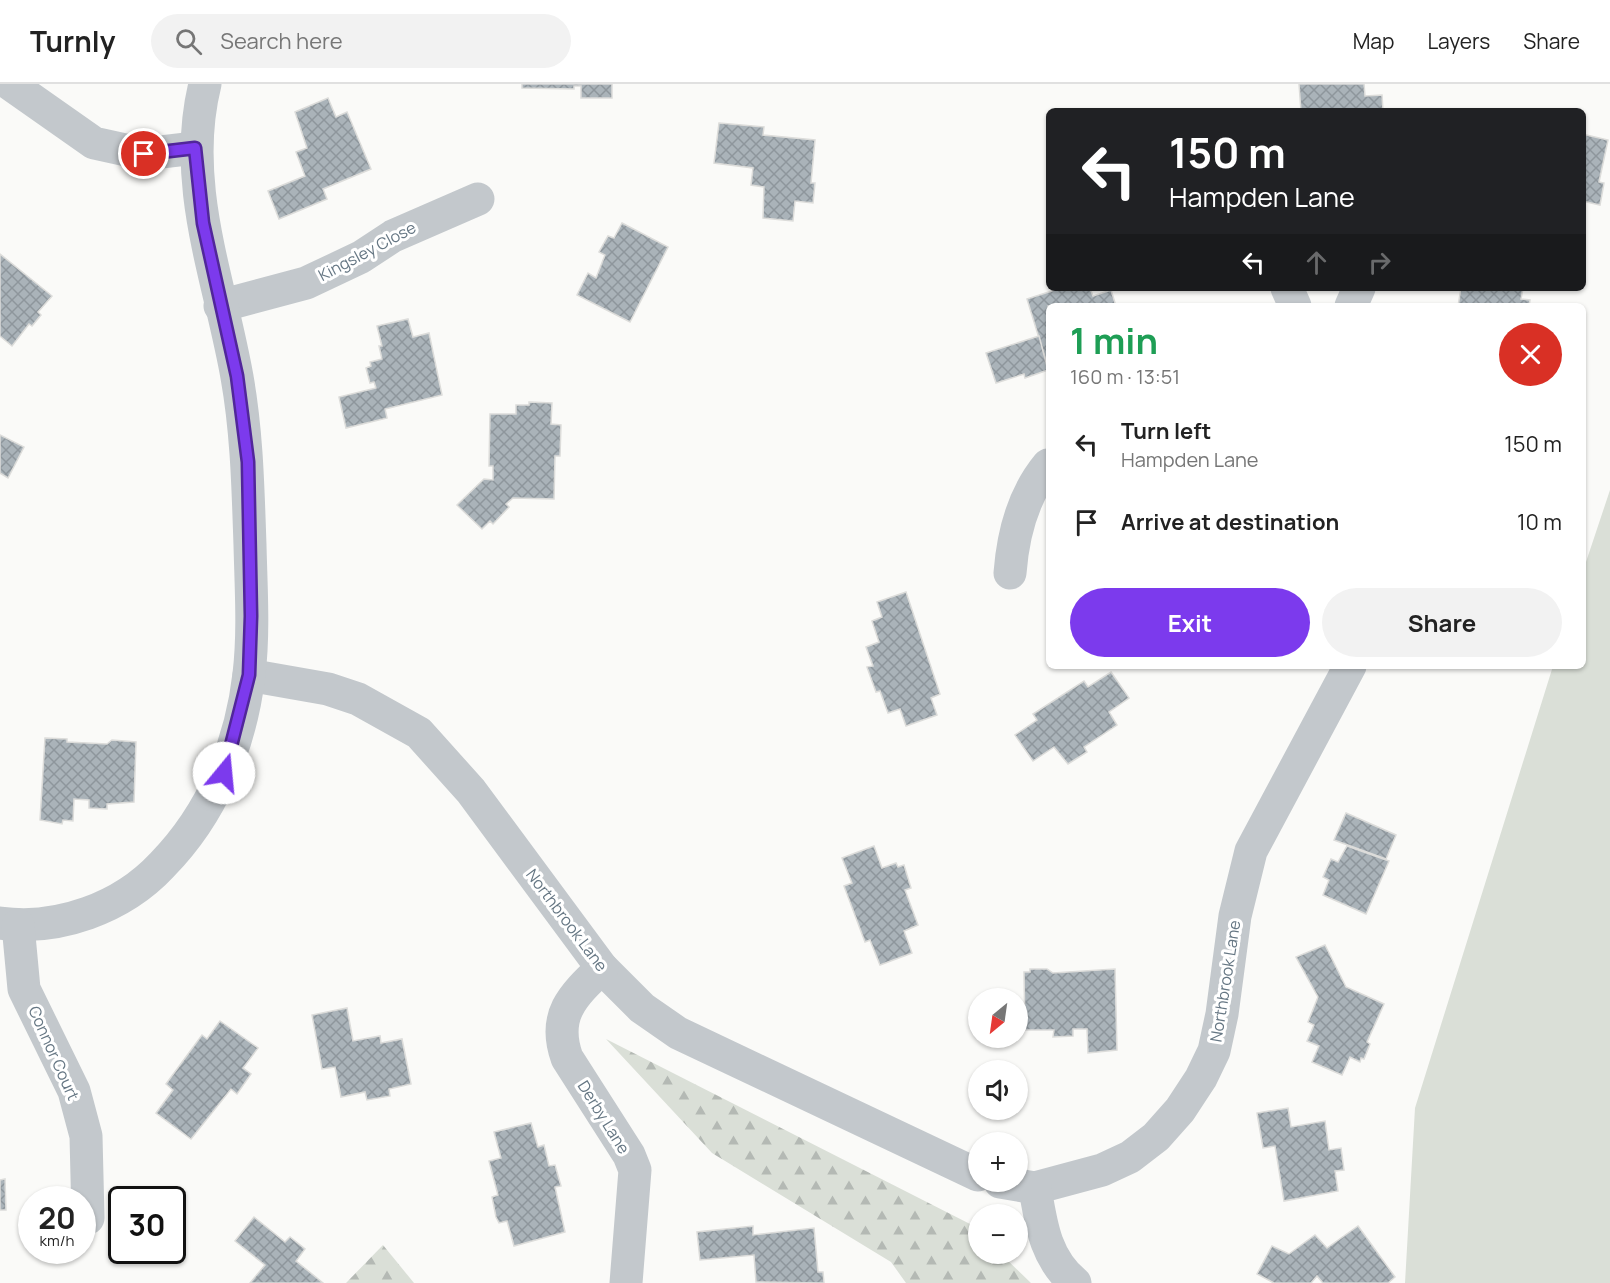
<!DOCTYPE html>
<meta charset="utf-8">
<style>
:root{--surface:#fff;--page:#f2f2f2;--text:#222;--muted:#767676;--line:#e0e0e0;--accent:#7c3aed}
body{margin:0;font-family:Manrope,sans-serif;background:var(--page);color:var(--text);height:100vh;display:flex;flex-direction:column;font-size:22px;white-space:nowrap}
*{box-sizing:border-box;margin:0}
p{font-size:20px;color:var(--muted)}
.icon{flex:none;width:33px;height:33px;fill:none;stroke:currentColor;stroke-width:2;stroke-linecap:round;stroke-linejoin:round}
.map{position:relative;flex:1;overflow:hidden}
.side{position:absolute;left:1046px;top:219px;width:540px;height:366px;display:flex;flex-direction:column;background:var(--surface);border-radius:9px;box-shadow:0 2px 4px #0004}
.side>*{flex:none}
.guide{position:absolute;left:1046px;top:24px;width:540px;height:183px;border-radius:9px;box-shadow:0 2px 4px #0004;background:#202124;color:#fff;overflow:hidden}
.needle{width:39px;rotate:209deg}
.buttons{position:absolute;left:968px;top:904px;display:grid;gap:12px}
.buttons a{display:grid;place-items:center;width:60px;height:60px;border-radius:50%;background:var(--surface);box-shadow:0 2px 4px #0004;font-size:30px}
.speed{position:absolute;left:18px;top:1102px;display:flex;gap:12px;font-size:30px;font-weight:700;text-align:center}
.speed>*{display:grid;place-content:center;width:78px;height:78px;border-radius:50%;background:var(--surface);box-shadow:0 2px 4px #0004;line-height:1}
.speed small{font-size:15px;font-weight:400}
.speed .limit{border:3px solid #111;border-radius:9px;background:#fff;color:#111}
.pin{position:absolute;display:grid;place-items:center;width:51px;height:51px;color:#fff;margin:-26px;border:3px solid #fff;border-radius:50%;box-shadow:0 2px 6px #0007}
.me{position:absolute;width:66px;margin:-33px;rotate:17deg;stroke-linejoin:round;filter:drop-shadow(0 0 4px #0008)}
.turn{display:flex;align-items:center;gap:21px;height:126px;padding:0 24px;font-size:27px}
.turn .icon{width:78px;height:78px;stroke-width:2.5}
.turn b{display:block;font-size:42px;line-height:51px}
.lanes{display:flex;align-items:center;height:57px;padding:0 24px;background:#0003;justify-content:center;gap:30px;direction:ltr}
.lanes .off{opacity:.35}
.round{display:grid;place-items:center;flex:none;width:63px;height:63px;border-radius:32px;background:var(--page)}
.head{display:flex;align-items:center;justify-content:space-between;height:102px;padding:0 24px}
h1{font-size:36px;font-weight:700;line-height:45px;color:#1e9e55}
.primary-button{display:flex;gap:12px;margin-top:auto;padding:12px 24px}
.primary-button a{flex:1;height:69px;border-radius:36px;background:var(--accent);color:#fff;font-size:24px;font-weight:700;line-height:69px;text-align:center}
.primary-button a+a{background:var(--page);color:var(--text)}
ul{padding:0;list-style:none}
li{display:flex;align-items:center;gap:18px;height:78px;padding:0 24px}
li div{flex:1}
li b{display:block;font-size:22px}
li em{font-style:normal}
header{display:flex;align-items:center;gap:36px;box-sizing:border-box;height:84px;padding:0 30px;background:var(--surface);border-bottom:2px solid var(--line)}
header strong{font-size:28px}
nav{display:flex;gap:33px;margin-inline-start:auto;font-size:21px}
.search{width:420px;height:54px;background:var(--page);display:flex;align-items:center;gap:15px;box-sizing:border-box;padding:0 21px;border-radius:33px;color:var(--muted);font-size:22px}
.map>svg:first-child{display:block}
.green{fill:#dadfd7}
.forest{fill:url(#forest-firs)}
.building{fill:url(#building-cross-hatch);stroke:#dcdcda;stroke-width:1.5}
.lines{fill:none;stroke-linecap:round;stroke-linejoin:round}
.minor{stroke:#c3c8cc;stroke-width:33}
.route-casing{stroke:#51269a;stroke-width:15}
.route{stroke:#7c3aed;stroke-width:10}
.labels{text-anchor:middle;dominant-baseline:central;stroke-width:6;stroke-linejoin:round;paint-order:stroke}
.street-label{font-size:16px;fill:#657683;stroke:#fff}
</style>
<header>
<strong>Turnly</strong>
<div class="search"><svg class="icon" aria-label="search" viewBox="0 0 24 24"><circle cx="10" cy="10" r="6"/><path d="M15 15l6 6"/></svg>Search here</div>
<nav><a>Map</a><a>Layers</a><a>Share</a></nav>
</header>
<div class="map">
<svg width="1610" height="1199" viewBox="0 0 1610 1199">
<defs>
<pattern id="forest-firs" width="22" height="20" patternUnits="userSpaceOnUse" patternTransform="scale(1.5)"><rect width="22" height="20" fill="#dadfd7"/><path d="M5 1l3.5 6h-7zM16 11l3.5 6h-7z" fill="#b4b9b4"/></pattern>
<pattern id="building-cross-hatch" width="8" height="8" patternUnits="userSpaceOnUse" patternTransform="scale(1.5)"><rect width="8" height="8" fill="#aab3b9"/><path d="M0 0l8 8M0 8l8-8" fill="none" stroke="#8e969c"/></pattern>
</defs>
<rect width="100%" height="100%" fill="#fafaf8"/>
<polygon class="green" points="1610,406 1610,1199 1405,1199 1415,1024 1553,582 1582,582 1583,487"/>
<g class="forest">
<polygon points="606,955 972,1141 978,1147 978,1170 1001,1170 1031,1199 906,1199 891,1178 712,1069"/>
<polygon points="383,1161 414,1199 346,1199"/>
</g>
<g class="building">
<polygon points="522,0 612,0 612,14 581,14 581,2 574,2 574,5 522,4"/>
<polygon points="1299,0 1364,0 1365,12 1382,11 1383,27 1301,27"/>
<polygon points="328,14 336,33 347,28 371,85 323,105 327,115 279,135 268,107 305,92 296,68 307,64 295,28"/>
<polygon points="719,39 764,43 763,51 815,56 811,99 815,99 813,119 795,117 793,137 763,134 764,103 751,101 753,84 714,79"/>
<polygon points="1582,50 1608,56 1599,98 1604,99 1600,121 1582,117"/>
<polygon points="622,139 668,163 630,238 577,211 588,189 596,194 605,171 599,168 608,152 614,154"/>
<polygon points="0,170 52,212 38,228 41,231 32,242 29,240 12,262 0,252"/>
<polygon points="1061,204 1090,204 1093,212 1111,206 1116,222 1048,222 1047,280 1027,215"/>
<polygon points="1461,204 1523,204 1521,215 1530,216 1529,222 1458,222"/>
<polygon points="408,235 413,253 429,249 442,311 385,325 387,334 346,344 339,313 376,304 374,298 370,299 366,284 371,282 370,278 382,275 379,262 382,262 377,242"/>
<polygon points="1039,252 1048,286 1025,294 1024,290 996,299 986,269"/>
<polygon points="529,318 552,319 551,340 561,341 560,372 555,372 554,415 513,414 506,420 509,423 493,440 490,437 482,445 457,421 484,395 493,396 493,382 489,382 490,330 516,330 516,321 529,321"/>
<polygon points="0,351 24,363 8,394 0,389"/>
<polygon points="906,508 940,610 931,614 937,631 906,642 900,625 888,629 880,607 876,608 867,583 873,582 866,563 879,558 872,537 882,533 877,518"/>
<polygon points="1111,588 1129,614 1109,628 1117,641 1084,663 1087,668 1068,680 1054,663 1033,677 1015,651 1037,636 1033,630 1084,597 1088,603"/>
<polygon points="45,654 67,655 67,658 107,660 112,656 136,658 134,718 107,720 107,725 89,724 89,716 74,715 73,737 63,736 62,740 40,736"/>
<polygon points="1346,729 1396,751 1386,775 1334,756"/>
<polygon points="874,762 882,784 896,779 898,783 904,781 911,804 905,806 918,841 904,847 912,869 880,881 870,856 865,858 844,802 852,799 842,774"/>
<polygon points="1347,762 1389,777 1366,830 1323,811 1329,796 1323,793 1331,775 1338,778"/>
<polygon points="1325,861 1346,903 1384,920 1367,958 1370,960 1364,975 1361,974 1360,978 1350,973 1342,991 1312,978 1319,962 1307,957 1314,941 1308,938 1318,913 1296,873"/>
<polygon points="1030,885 1047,885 1053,889 1115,885 1117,966 1088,969 1087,945 1073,945 1073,952 1053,953 1054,946 1025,946 1024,888 1030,888"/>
<polygon points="347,924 353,957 380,952 381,959 402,955 411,1000 389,1005 390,1012 367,1016 365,1008 341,1013 335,983 322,985 312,931"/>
<polygon points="220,937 258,964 243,984 251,990 237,1010 231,1005 191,1055 156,1029 173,1006 166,1000 202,951 207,955"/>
<polygon points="1288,1024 1291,1043 1325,1037 1329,1066 1341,1064 1344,1086 1335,1087 1338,1107 1284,1117 1275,1062 1263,1064 1257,1029"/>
<polygon points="531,1039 538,1063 544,1061 549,1082 555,1081 561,1102 555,1103 565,1148 514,1162 507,1137 499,1139 496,1133 492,1113 498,1111 489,1077 501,1074 494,1048"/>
<polygon points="5,1095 6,1126 0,1126 0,1096"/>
<polygon points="254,1133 285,1158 290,1153 305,1165 296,1177 323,1199 250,1199 265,1181 235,1157"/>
<polygon points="753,1142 753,1151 814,1144 818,1188 823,1188 824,1199 756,1198 754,1171 700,1176 697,1148"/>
<polygon points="1358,1142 1395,1193 1388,1199 1323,1199 1317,1192 1311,1199 1274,1199 1257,1190 1272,1162 1289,1170 1315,1151 1327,1164"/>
</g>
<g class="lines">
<g class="minor">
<polyline points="10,0 94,59 144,70 195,64"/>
<polyline points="1287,204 1295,222"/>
<polyline points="220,222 306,199 361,173 393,152 478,115"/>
<polyline points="1351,222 1359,204"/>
<path d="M1010,489C1013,450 1023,411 1048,381"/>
<polyline points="249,591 328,605 358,615 419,649 471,707 602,884 642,924 678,949 978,1091"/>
<path d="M0,839C58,847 122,824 162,781C212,730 241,661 249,590C254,548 251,504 250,461C248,405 247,349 237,293C220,196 180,100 205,0"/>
<polyline points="18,841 24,905 74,1007 86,1052 88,1134"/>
<path d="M602,884C572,912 552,932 567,974L629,1071L635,1086L626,1199"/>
<polyline points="1000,1098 1035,1104 1102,1086 1130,1073 1156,1053 1180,1026 1201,994 1214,967 1222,930 1235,832 1251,767 1350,582"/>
<path d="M1035,1104C1041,1140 1045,1174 1075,1199"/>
</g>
</g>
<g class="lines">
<g class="route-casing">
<polyline id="route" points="144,70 195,64 203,139 237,292 248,378 251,532 249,591 224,689"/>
</g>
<use href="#route" class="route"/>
</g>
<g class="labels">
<g class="street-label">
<text transform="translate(367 167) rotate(-28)">Kingsley Close</text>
<text transform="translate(567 836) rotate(53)">Northbrook Lane</text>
<text transform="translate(1225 897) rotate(-81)">Northbrook Lane</text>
<text transform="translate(54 969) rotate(66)">Connor Court</text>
<text transform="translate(604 1033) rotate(58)">Derby Lane</text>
</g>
</g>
</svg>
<div class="buttons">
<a><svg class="needle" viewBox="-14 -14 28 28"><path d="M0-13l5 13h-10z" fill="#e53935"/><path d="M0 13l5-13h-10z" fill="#767676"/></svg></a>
<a><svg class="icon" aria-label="sound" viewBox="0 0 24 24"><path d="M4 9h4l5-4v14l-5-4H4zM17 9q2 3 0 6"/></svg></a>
<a>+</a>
<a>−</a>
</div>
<div class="speed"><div>20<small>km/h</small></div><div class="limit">30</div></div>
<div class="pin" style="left:144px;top:70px;background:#d93025"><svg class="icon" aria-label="arrive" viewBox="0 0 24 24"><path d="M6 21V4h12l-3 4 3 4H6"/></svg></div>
<svg class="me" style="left:224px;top:689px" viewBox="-20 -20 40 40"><circle r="19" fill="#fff"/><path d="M0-13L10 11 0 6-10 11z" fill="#7c3aed"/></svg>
<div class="guide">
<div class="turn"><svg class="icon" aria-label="left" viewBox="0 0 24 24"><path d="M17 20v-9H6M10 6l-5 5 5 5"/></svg><div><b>150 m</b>Hampden Lane</div></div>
<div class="lanes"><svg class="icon" aria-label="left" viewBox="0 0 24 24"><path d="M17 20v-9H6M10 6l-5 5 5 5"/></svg><svg class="icon off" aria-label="ahead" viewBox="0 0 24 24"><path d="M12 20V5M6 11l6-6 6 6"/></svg><svg class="icon off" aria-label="right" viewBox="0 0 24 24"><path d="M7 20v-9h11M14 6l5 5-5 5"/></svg></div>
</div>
<section class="side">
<div class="head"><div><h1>1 min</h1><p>160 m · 13:51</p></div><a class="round" style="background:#d93025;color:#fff"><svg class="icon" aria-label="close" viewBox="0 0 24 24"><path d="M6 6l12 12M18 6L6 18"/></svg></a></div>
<ul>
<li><svg class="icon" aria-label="left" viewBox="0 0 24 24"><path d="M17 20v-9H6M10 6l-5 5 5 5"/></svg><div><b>Turn left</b><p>Hampden Lane</p></div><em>150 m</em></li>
<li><svg class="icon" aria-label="arrive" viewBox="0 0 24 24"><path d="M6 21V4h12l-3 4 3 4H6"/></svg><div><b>Arrive at destination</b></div><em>10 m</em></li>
</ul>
<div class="primary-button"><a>Exit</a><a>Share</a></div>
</section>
</div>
